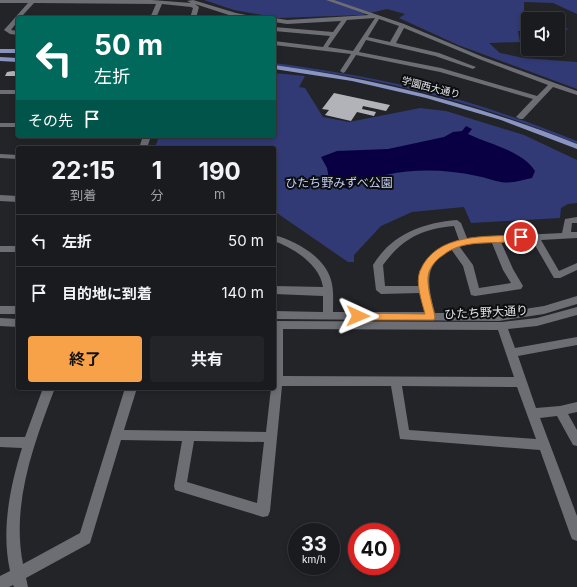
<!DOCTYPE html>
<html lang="ja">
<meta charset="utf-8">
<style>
:root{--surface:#1a1b1e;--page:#232427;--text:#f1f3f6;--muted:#9fa1a4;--line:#38393c;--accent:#f7a248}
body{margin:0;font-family:Inter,"Noto Sans JP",sans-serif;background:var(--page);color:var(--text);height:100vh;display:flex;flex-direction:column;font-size:15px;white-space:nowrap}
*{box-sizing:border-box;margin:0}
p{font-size:13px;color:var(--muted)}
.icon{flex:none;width:22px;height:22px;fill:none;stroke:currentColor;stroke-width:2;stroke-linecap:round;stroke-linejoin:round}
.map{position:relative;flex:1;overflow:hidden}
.side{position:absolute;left:16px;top:146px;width:260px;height:244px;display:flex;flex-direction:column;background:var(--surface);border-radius:4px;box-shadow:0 2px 6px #0003,0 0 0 1px var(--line)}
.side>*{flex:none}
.top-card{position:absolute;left:16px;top:16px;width:260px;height:122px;border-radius:4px;box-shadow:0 2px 6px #0003,0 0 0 1px var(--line);background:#00695c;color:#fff;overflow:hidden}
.controls{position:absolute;left:521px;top:12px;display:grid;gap:8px}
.controls a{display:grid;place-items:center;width:44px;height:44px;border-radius:4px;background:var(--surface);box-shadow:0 2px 6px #0003,0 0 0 1px var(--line);font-size:20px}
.speed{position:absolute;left:288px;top:523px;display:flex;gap:8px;font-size:20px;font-weight:700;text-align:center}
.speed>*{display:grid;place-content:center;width:52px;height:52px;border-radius:50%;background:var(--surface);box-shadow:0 2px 6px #0003,0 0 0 1px var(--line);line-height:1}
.speed small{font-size:10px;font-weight:400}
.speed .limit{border:6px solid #d22;background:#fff;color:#111}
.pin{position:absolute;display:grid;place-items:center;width:34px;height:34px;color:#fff;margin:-17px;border:2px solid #fff;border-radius:50%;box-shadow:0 1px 4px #0007}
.me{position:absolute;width:44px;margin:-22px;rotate:91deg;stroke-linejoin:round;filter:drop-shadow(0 0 3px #0008)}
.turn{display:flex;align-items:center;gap:14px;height:84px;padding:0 12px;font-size:18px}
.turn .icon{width:52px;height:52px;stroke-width:2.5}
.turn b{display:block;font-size:28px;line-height:34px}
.then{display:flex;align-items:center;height:38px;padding:0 12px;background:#0003;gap:8px;font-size:15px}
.eta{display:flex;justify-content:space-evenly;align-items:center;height:68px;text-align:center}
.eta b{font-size:24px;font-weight:700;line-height:28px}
.cta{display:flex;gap:8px;margin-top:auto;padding:8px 12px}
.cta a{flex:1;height:46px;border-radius:4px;background:var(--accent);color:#111;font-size:16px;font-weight:700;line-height:46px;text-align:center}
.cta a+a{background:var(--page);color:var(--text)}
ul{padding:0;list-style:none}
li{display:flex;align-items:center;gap:12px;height:52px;padding:0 12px;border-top:1px solid var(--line)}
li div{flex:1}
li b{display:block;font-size:15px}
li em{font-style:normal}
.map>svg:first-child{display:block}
.green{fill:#313a74}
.water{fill:#090043}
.building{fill:#b1b3b9}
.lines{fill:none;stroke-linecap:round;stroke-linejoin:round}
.minor{fill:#6c6e73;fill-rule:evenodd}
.major{fill:#8994c1;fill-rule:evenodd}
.route{fill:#f7a248;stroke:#a1692f}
.labels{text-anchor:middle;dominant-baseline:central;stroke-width:4;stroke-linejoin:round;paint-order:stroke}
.far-street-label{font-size:10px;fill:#e3e4e7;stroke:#0c0d0f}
.park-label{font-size:12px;fill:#c5cff8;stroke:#0c0d0f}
.street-label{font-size:12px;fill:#e3e4e7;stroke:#0c0d0f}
</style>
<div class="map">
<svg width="577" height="587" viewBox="0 0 577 587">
<rect width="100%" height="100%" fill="#222428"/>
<g class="green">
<polygon points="204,0 577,0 577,14 553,3 524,2 524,17 560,19 568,30 558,30 558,19 528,19 528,31 518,31 520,42 489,43 500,53 524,58 577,62 577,89 458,45 399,18 405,14 387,9 362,15 279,18 234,10"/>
<path d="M274,63C321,69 369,77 415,88C470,101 524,120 577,141V144C481,104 378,76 274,66Z"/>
<polygon points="274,73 305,76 299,87 305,88 323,117 349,122 420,108 446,111 524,135 577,160 577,203 568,204 561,208 560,218 471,223 464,207 412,212 381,226 354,255 354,262 348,262 274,211 274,148 155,148 159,136 274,136"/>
</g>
<path class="water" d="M466,126L472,129L468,134C489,144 523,151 535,171L532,178C522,180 511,184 501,182C493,181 485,177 477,176C434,167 388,168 348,189L330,184L327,168L321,157L337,151L388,149L444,137L453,132L462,131Z"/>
<g class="building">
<polygon points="13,71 18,72 17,76 5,76 7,72"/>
<polygon points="334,93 390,105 386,111 363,106 362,109 376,112 374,116 357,112 351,121 325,115 329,110 322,109"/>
</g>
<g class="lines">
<g class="minor">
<polygon points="0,0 152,0 191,3 187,1 193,0 236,13 261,18 235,17 195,4 199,7 196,18 190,18 193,8 191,7 162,4 156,18 150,18 156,4 34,3 23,15 136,16 139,18 18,18 18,21 11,30 18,31 18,35 10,34 4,30 28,3 0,3"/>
<path d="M326,0H334L404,24L483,57L577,91V95L553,87L523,119H520L516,117L533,99L440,72L356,55L345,72L343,73L340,71L351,54L274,45V41L323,47L330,36L274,31V27L333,32L341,21L287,24L274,22V18L287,20L369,15ZM375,18L353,51L328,47L347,20ZM379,19L399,26L390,42L368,37ZM404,28L479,59L548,85L537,96L441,68L359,52L366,40L435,56L473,69L476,67L439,53L396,43Z"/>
<rect x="0" y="90" width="18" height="4"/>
<rect x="0" y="123" width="18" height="4"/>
<polygon points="143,136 151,136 147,148 139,148"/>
<polygon points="0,154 18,155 18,159 0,158"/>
<polygon points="0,195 18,196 18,202 0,201"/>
<path d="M577,217V223H572L571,232H577V238L541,240L559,271L577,263V270L560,278H554L532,240L501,242L513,269L523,286L521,289L475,296L471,295L463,266L451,249C422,264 428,286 435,313H499L544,306L577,296V304L544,314L499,321L274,319V311L323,312V296L274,294V286L323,287C320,265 294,248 274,241V235C296,241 325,257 331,280C334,290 333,301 333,312H425L420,293L381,294L376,290L373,265C392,234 422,223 457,220L461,223L467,238L562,233L565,219ZM454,226L459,240L443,246L431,255L419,272V286H385L383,265C402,239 421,229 454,226ZM492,243L503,270L511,283L479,288L473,265L459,246L465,244Z"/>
<rect x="0" y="246" width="18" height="6"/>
<rect x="0" y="306" width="18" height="8"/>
<path d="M577,307V315L537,326L508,329L515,348L577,337V345L518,356L536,408L560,406L577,402V412L568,414L577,430V446L573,445L557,416L540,418L577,516V541L572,539L570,534L540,450L400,439L391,386H282L270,511L268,516L263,517L175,490L174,486L182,441L121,440L90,543L26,578L28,587H14L13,585L9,587H0V576L10,571C1,530 10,487 22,448L0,447V437H25L43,388H55C34,443 11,504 23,564L80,533L125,388H137L124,430L266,432L271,388H274V321L502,322L537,318ZM283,329L498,330L514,377L283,376ZM402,386L517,387L536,439L409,430ZM194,441L264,442L257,503L187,482Z"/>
<polygon points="0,318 18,319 18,327 0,326"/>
</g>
<g class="major">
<rect x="0" y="49" width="18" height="4"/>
<polygon points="0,57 18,58 18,62 0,61"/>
<path d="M274,65C379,79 479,105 577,144V149L501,120L426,98L352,81L274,69Z"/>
</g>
</g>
<path class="route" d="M521,235L526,237L524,239C496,247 466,236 442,256C437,259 431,266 429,272C425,283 433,306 435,317L434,320H358L353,316L358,313L425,314C422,302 415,283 420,271C436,232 487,237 521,235Z"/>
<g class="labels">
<g class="far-street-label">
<text transform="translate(431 87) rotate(14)">学園西大通り</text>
</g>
<g class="park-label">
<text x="339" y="182">ひたち野みずべ公園</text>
</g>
<g class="street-label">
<text transform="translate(486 312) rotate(-3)">ひたち野大通り</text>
</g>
</g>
</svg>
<div class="controls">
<a><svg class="icon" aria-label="sound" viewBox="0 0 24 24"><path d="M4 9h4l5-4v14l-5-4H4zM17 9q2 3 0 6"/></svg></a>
</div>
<div class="speed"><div>33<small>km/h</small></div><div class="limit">40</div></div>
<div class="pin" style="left:521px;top:237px;background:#d93025"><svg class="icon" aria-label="arrive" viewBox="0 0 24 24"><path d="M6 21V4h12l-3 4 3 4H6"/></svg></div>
<svg class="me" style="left:358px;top:316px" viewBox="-20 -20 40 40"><path d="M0-17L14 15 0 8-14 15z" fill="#f7a248" stroke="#fff" stroke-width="4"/></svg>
<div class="top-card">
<div class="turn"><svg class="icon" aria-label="left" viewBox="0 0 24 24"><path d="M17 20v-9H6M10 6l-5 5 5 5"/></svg><div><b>50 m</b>左折</div></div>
<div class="then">その先<svg class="icon" aria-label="arrive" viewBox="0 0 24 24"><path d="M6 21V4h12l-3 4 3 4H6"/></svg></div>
</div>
<section class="side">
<div class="eta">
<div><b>22:15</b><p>到着</p></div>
<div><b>1</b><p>分</p></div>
<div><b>190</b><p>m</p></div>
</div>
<ul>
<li><svg class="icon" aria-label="left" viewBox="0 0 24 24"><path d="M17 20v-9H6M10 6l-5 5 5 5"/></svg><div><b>左折</b></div><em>50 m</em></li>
<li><svg class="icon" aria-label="arrive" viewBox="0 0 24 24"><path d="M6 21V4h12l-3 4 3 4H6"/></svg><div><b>目的地に到着</b></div><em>140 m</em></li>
</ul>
<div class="cta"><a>終了</a><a>共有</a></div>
</section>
</div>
